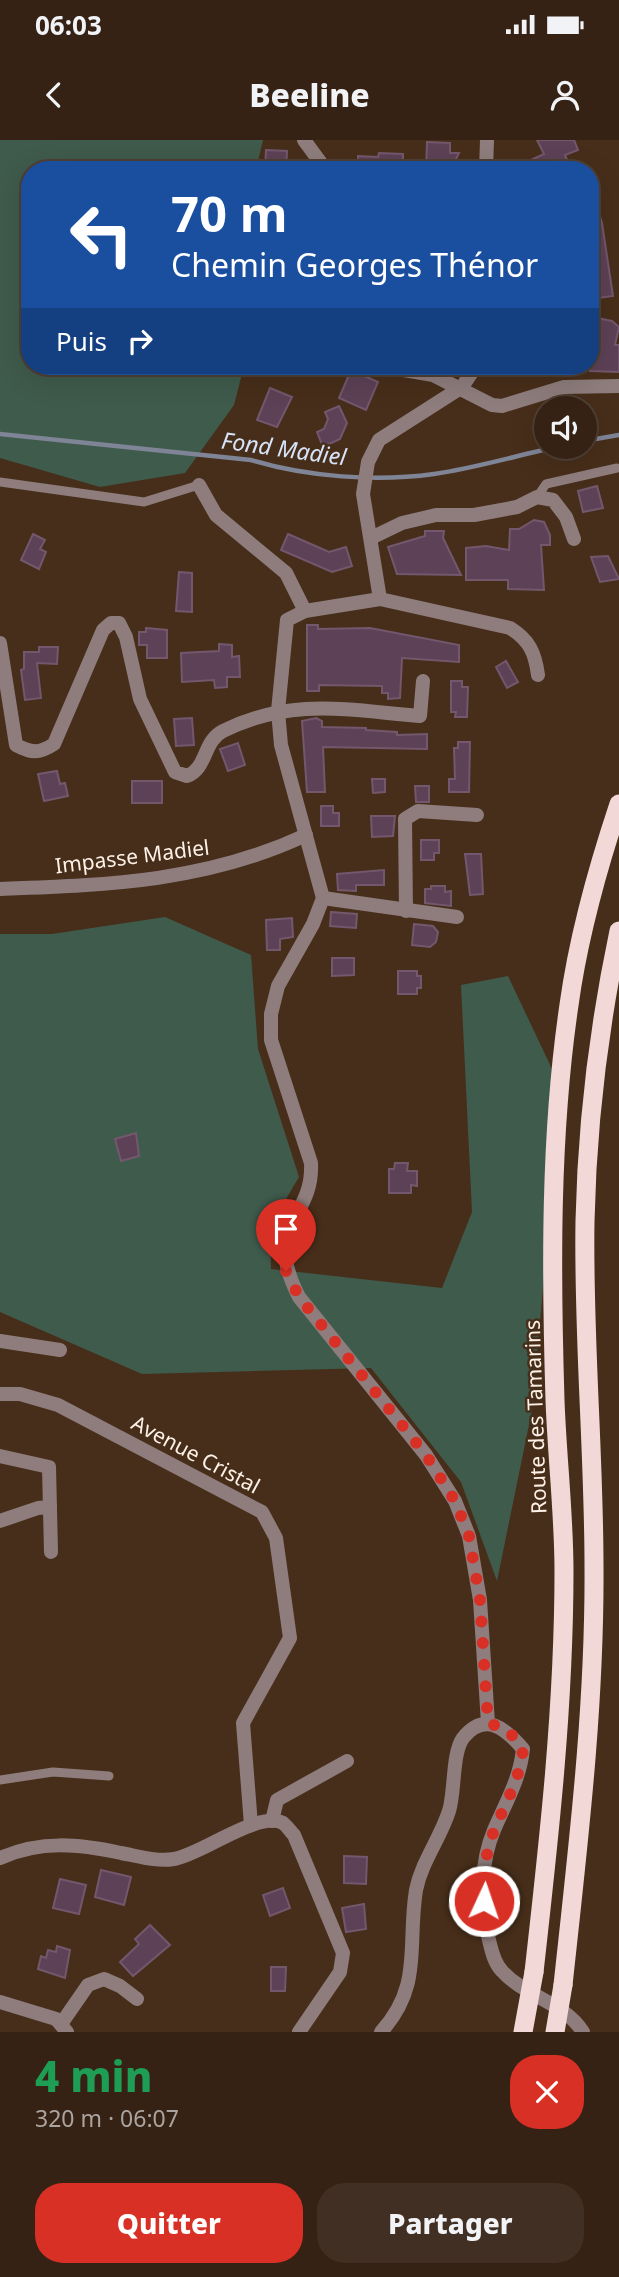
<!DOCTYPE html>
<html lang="fr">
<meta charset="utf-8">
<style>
:root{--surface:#352214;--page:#402f22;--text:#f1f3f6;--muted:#aaa4a0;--line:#4f3f34;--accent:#d93025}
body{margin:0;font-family:"Noto Sans",sans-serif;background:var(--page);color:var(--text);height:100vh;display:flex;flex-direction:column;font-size:26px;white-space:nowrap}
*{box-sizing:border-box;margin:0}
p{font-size:23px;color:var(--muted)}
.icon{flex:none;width:38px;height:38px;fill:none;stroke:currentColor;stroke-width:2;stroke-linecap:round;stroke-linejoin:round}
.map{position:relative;height:1892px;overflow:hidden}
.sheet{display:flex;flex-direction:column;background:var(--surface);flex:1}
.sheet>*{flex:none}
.banner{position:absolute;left:21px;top:21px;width:578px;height:214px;border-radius:28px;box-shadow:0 7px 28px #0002,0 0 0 2px var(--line);background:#1a4fa0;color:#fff;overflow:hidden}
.controls{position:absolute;left:534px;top:256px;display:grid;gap:14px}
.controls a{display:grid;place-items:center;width:63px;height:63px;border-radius:50%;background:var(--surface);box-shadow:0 7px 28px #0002,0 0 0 2px var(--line);font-size:35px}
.pin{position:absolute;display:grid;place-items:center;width:60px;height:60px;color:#fff;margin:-72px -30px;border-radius:50% 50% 50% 0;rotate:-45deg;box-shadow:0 0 7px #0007}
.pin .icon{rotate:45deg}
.me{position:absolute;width:77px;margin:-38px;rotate:3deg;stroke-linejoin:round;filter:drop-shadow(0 0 5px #0008)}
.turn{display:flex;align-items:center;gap:24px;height:147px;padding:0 35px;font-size:32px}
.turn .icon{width:91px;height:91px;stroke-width:2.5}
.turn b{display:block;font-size:49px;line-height:60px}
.then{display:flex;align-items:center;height:66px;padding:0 35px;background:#0003;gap:14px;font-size:26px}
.round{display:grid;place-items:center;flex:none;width:74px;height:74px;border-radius:28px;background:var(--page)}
.summary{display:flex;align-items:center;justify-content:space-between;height:119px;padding:0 35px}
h1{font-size:42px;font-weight:800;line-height:52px;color:#1e9e55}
.button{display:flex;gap:14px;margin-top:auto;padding:14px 35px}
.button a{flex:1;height:80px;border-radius:28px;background:var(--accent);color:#fff;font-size:28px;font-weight:800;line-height:80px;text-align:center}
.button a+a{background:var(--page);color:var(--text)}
.status{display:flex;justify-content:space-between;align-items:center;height:49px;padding:0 35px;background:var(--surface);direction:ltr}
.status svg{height:19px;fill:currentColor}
header{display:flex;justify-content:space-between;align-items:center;height:91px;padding:0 35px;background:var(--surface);font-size:32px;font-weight:800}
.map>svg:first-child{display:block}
.green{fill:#3f5b4c}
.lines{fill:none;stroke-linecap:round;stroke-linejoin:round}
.stream{stroke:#7f8596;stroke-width:4.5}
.building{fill:#5d4156;stroke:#73576d;stroke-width:2}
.service{stroke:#8f7d7d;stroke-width:9}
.minor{stroke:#8f7d7d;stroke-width:14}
.tertiary{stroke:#8f7d7d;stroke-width:14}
.trunk{stroke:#f3d8d8;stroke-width:19}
.trunk-bridge{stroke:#f3d8d8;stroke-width:19}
.route{stroke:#d93025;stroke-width:12;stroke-dasharray:0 21.6}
.labels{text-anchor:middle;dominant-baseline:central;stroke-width:5;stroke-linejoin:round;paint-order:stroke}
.street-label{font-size:21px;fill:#fef1e7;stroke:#472e1a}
.water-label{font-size:23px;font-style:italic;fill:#d8e4f9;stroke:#472e1a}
</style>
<div class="status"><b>06:03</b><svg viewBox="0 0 49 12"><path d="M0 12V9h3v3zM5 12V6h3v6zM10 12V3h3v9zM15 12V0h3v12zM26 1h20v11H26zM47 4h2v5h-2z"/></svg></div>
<header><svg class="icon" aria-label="back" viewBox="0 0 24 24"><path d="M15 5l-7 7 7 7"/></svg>Beeline<svg class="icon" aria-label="person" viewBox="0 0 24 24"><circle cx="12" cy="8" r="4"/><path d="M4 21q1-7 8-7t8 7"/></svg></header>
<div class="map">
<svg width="619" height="1892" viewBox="0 0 619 1892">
<rect width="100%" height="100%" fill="#472e1a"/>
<g class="green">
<polygon points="0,0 263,0 256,30 30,30 30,226 244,226 234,265 185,333 100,347 0,318"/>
<polygon points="165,777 251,815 258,909 299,1037 270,1086 271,1129 442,1148 472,1072 461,845 508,836 561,948 532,1270 497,1441 461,1342 371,1228 142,1234 0,1172 0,794 52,794"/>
</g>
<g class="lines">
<g class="stream">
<path d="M0,294L251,320C307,337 376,342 434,334C477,328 518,315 561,306"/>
<polyline points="584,301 619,295"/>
</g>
</g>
<g class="building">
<polygon points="537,0 574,0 578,10 565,15 568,22 548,30 509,30 544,14"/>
<polygon points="427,2 450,3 450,13 459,13 451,30 426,30"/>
<polygon points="266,10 287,11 286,30 265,30"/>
<polygon points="379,13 403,14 403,30 358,30 358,16 378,17"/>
<polygon points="590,53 593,53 602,83 613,156 590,159"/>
<polygon points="597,178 612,181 619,187 615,205 619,205 619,232 590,231 590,185"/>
<polygon points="351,230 378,242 366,270 339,258"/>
<polygon points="270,248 292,257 277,287 257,280"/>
<polygon points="339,266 347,283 340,299 323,307 317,292 324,289 328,279 325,272"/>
<polygon points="597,346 603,368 583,372 578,351"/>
<polygon points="534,380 544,382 550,395 550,405 541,405 544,450 508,449 508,440 466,440 466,408 486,406 509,410 510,389 519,389"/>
<polygon points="425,391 444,391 443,398 461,435 397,434 388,407 425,396"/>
<polygon points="33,394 45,400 40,409 46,412 39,429 21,420"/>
<polygon points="288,394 329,412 346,407 352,426 332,432 281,410"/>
<polygon points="608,416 619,439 600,442 591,417"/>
<polygon points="179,432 192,433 192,472 176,471"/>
<polygon points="307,485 318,485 318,489 370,488 459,505 459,522 402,518 400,558 388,559 388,553 382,553 382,546 319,545 319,551 307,551"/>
<polygon points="146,488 167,490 167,518 147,518 147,505 139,505 139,492 146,492"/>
<polygon points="219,504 232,505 232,517 239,516 240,537 227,537 227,547 215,548 214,540 182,542 181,513 219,511"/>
<polygon points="39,507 58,507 57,524 37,523 41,558 25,560 21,530 24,529 24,512 39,512"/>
<polygon points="506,521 518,542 507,548 496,527"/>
<polygon points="451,541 462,541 462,547 468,547 467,577 455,577 456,572 451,572"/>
<polygon points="192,578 194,605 176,606 174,579"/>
<polygon points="316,578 322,581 322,587 366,588 366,590 397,592 397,595 427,594 427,609 323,607 325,652 307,652 302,581"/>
<polygon points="458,602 470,602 469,652 449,652 449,639 455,639 454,608 458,608"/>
<polygon points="238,603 245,625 228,631 220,609"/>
<polygon points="57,631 60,644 65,643 68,656 44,661 38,634"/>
<polygon points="372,639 385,639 385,652 373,653"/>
<rect x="132" y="641" width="30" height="22"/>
<polygon points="415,646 429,646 429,662 416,662"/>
<polygon points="321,666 333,666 333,673 339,673 339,686 321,686"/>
<polygon points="371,676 395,676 393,696 372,697"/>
<polygon points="421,700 439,700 439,713 434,713 434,720 421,720"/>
<polygon points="465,714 481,714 483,754 470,755"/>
<polygon points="384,730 384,745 356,745 356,751 338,750 337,734"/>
<polygon points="431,746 445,746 445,752 451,751 451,766 425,763 425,749 431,749"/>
<polygon points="331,772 357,774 356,788 330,786"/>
<polygon points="292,778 293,797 280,799 280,810 267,810 266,780"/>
<polygon points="414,784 433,786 438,792 436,802 430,807 412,805"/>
<polygon points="332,818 354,818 354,835 332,836"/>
<polygon points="398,831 417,831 417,836 421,836 421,848 417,848 417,854 398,854"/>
<polygon points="136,993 139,1016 121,1021 115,999"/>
<polygon points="395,1023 408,1023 407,1031 417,1031 417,1046 411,1045 411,1053 389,1053 389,1029 394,1029"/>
<polygon points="344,1716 367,1717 366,1744 344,1743"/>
<polygon points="101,1730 131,1737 124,1765 95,1757"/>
<polygon points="60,1739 86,1745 79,1774 53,1768"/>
<polygon points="283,1748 290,1768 270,1776 263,1755"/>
<polygon points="364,1764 366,1789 346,1792 342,1768"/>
<polygon points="150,1785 170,1805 133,1836 120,1822 139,1804 135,1799"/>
<polygon points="57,1806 70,1810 65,1838 38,1829 41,1816 46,1818 48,1810 56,1812"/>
<polygon points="271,1827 286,1827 285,1851 271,1851"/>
</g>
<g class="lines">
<g class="service">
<polyline points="0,342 144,362 199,345"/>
<polyline points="537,357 546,344 617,328"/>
<polyline points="0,1640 53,1632 109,1636"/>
</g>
<g class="minor">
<polyline points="304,0 326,30"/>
<polyline points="486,30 487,0"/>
<polyline points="381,226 433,235 492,265 502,266 564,247 619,246"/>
<path d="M199,345L216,375L286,433L305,471L380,459L510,488C529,500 535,512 538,535"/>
<polyline points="371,398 402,383 436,375 474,375 517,367 537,357 553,360 566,377 574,399"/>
<polyline points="380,459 363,354 368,322 379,300 462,247 476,226"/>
<path d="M305,471L287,480L278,571L281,605L323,758L313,784L278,846L271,874V900L311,1023C314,1080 261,1083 299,1157L426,1315L455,1361L469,1396L480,1460L488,1583"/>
<path d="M0,503L16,605C31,613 39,614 54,604L103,490L111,483H119L126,497L140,559L175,632L187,636C207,629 203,601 223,591C292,557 347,570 420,576L423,541"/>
<path d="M0,749C108,745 206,742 306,695"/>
<polyline points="323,758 457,777"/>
<polyline points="406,771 405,679 418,671 477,675"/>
<polyline points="0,1201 60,1210"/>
<polyline points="0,1254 20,1254 58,1265 262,1372 276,1398 290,1498 243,1583 251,1685"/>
<polyline points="0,1316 49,1327 51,1412"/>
<polyline points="0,1381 38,1368 50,1367"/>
<polyline points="272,1681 277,1660 347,1621"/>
<path d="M0,1718C41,1700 78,1704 121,1713C138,1716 156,1722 174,1719C202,1714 259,1670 283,1683C287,1686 291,1692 294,1695L343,1813L340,1832L299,1892"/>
<polyline points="61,1884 88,1845 104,1839 120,1846 137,1859"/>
</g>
<g class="tertiary">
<polyline points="0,1862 56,1879 67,1892"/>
<path d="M381,1892C423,1846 407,1805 416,1750C422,1721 440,1699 449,1671C455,1653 452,1613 463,1598C485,1570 507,1590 523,1609C520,1639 506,1662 494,1690C481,1721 479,1763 488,1796C491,1807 493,1822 502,1831C524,1856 564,1862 583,1892"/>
</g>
<g class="trunk">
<path d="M534,1832C549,1699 564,1566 564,1431C564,1374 557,1317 555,1260C551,1129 550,994 569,865C578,799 598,727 619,664"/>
<path d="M563,1845C578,1706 595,1567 594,1426C594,1311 583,1196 585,1081C587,984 599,886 619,791"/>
</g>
<g class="trunk-bridge">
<polyline points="523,1892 534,1832"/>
<polyline points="555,1892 563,1845"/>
</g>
</g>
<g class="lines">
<path class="route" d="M286,1131L299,1157L426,1315L455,1361L469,1396L480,1460L488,1583L507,1589L523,1609C520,1640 505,1663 494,1691C485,1713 483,1738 484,1761"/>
</g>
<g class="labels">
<g class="street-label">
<text transform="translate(132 716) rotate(-7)">Impasse Madiel</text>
<text transform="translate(535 1277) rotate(-92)">Route des Tamarins</text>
<text transform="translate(196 1314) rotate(28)">Avenue Cristal</text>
</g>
<g class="water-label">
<text transform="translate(284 308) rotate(8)">Fond Madiel</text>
</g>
</g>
</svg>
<div class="controls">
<a><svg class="icon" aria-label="sound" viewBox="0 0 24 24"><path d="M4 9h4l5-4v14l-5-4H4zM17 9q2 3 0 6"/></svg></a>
</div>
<div class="pin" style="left:286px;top:1131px;background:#d93025"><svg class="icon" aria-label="arrive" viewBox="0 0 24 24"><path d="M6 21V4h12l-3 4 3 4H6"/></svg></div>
<svg class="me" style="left:484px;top:1761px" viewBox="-20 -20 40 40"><circle r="17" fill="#d93025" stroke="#fff" stroke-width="3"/><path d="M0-11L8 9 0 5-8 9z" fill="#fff"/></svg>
<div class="banner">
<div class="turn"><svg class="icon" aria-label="left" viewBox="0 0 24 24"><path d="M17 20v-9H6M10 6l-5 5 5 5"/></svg><div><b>70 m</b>Chemin Georges Thénor</div></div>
<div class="then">Puis<svg class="icon" aria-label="right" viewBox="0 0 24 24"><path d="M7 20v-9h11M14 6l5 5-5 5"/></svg></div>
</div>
</div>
<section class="sheet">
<div class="summary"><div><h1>4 min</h1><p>320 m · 06:07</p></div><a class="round" style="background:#d93025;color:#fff"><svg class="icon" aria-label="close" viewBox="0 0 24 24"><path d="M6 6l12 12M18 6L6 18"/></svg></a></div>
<div class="button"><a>Quitter</a><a>Partager</a></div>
</section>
